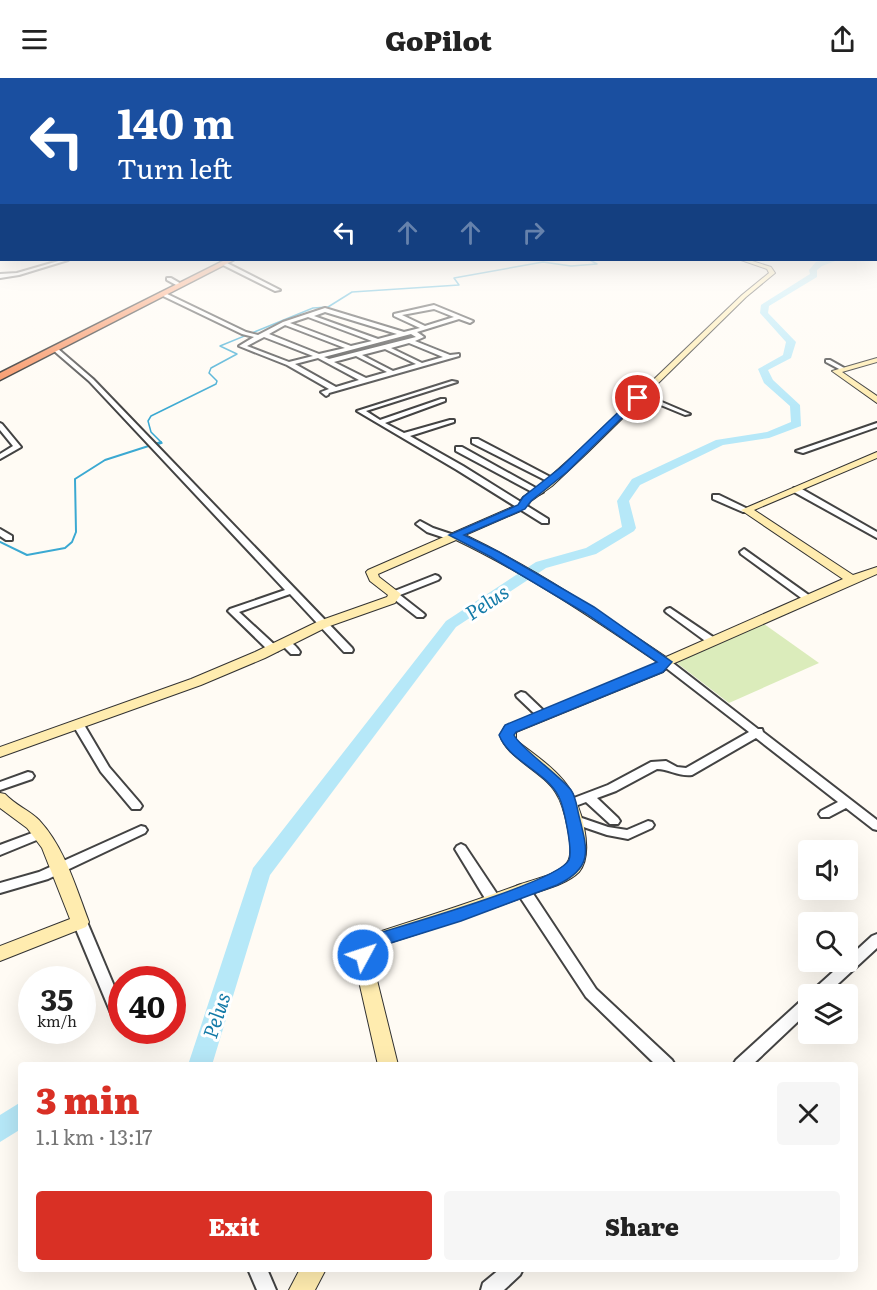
<!DOCTYPE html>
<meta charset="utf-8">
<style>
:root{--surface:#fff;--page:#f6f6f6;--text:#222;--muted:#767676;--accent:#d93025}
body{margin:0;font-family:Literata,serif;background:var(--page);color:var(--text);height:100vh;display:flex;flex-direction:column;font-size:22px;white-space:nowrap}
*{box-sizing:border-box;margin:0}
p{font-size:20px;color:var(--muted)}
.icon{flex:none;width:33px;height:33px;fill:none;stroke:currentColor;stroke-width:2;stroke-linecap:round;stroke-linejoin:round}
.map{position:relative;flex:1;overflow:hidden}
.details{position:absolute;left:18px;top:984px;width:840px;height:210px;display:flex;flex-direction:column;background:var(--surface);border-radius:6px;box-shadow:0 6px 24px #0002}
.details>*{flex:none}
.guide{position:absolute;left:0px;top:0px;width:878px;height:183px;box-shadow:0 6px 24px #0002;background:#1a4fa0;color:#fff;overflow:hidden}
.tools{position:absolute;left:798px;top:762px;display:grid;gap:12px}
.tools a{display:grid;place-items:center;width:60px;height:60px;border-radius:6px;background:var(--surface);box-shadow:0 6px 24px #0002;font-size:30px}
.speed{position:absolute;left:18px;top:888px;display:flex;gap:12px;font-size:30px;font-weight:700;text-align:center}
.speed>*{display:grid;place-content:center;width:78px;height:78px;border-radius:50%;background:var(--surface);box-shadow:0 6px 24px #0002;line-height:1}
.speed small{font-size:15px;font-weight:400}
.speed .limit{border:9px solid #d22;background:#fff;color:#111}
.pin{position:absolute;display:grid;place-items:center;width:51px;height:51px;color:#fff;margin:-26px;border:3px solid #fff;border-radius:50%;box-shadow:0 2px 6px #0007}
.me{position:absolute;width:66px;margin:-33px;rotate:50deg;stroke-linejoin:round;filter:drop-shadow(0 0 4px #0008)}
.turn{display:flex;align-items:center;gap:21px;height:126px;padding:0 18px;font-size:27px}
.turn .icon{width:78px;height:78px;stroke-width:2.5}
.turn b{display:block;font-size:42px;line-height:51px}
.lanes{display:flex;align-items:center;height:57px;padding:0 18px;background:#0003;justify-content:center;gap:30px;direction:ltr}
.lanes .off{opacity:.35}
.round{display:grid;place-items:center;flex:none;width:63px;height:63px;border-radius:6px;background:var(--page)}
.head{display:flex;align-items:center;justify-content:space-between;height:102px;padding:0 18px}
h1{font-size:36px;font-weight:800;line-height:45px;color:var(--accent)}
.primary-button{display:flex;gap:12px;margin-top:auto;padding:12px 18px}
.primary-button a{flex:1;height:69px;border-radius:6px;background:var(--accent);color:#fff;font-size:24px;font-weight:800;line-height:69px;text-align:center}
.primary-button a+a{background:var(--page);color:var(--text)}
header{display:flex;justify-content:space-between;align-items:center;height:78px;padding:0 18px;background:var(--surface);font-size:27px;font-weight:800}
.map>svg:first-child{display:block}
.green{fill:#dbecbb}
.lines{fill:none;stroke-linecap:round;stroke-linejoin:round}
.stream-far1{stroke:#3ba9d2;stroke-width:1.5}
.stream{stroke:#3ba9d2;stroke-width:2}
.river{fill:#b6e8f8;fill-rule:evenodd}
.street-casing{stroke:#434343;stroke-width:4}
.secondary-casing{stroke:#323232;stroke-width:2}
.highway-casing{stroke:#212121;stroke-width:3}
.street{fill:#fff;fill-rule:evenodd}
.secondary{fill:#ffecaf;fill-rule:evenodd}
.highway{fill:#f88c58;fill-rule:evenodd}
.route{fill:#1a73e8;stroke:#114b97;stroke-width:1.5}
.labels{text-anchor:middle;dominant-baseline:central;stroke-width:6;stroke-linejoin:round;paint-order:stroke}
.water-label{font-size:20px;font-style:italic;fill:#147ba8;stroke:#fff}
</style>
<header><svg class="icon" aria-label="menu" viewBox="0 0 24 24"><path d="M4 6h16M4 12h16M4 18h16"/></svg>GoPilot<svg class="icon" aria-label="share" viewBox="0 0 24 24"><path d="M12 15V3M7 8l5-5 5 5M5 13v7h14v-7"/></svg></header>
<div class="map">
<svg width="877" height="1212" viewBox="0 0 877 1212">
<rect width="100%" height="100%" fill="#fffbf4"/>
<polygon class="green" points="760,543 819,585 729,625 673,582"/>
<g class="lines">
<polyline class="stream-far1" points="159,366 162,365 151,354 148,343 151,338 216,306 217,303 209,295 211,290 237,276 220,268 313,230 328,229 352,214 459,207 454,200 543,184 571,188 597,186 590,182"/>
<polyline class="stream" points="0,464 27,477 65,470 72,464 76,454 75,401 105,382 161,364"/>
<g class="river">
<polygon points="827,182 838,182 822,188 817,192 817,199 769,228 768,235 796,264 791,280 768,292 773,302 800,327 801,348 769,360 723,367 640,407 629,423 636,450 634,453 596,476 546,490 456,549 270,797 212,987 188,987 253,790 446,543 536,484 586,470 622,449 617,423 632,401 716,362 767,354 791,344 790,328 764,305 758,291 783,277 786,264 760,235 761,227 810,196 809,192 816,184"/>
<polygon points="21,1024 21,1051 0,1064 0,1037"/>
</g>
<g class="street-casing">
<g id="street">
<polygon points="62,182 68,182 19,197 0,200 0,196 17,195"/>
<polygon points="221,184 225,184 280,212 275,213 221,186"/>
<polygon points="167,200 171,200 183,207 178,208 167,202"/>
<path d="M161,215H165L246,254L258,257L283,244L325,230L404,254L420,250L394,238V236L434,227L473,243L470,245L459,241L417,254L424,259L415,263L450,277L459,276V278L329,315L328,317L326,318L321,314L329,311L287,287L239,268L254,259L242,256L161,217ZM434,231L454,239L425,248L402,237ZM325,234L397,256L378,261L314,238ZM308,239L372,263L351,268L290,245ZM285,247L345,270L319,276L269,256ZM411,256L416,259L329,281L324,279ZM264,259L313,278L289,284L247,268ZM409,265L443,279L422,285L391,270ZM385,271L416,286L393,293L362,277ZM356,278L387,294L366,300L334,284ZM318,280L359,302L336,309L295,286Z"/>
<polygon points="53,270 57,270 93,301 352,570 353,572 352,574 344,574 290,516 239,534 277,569 278,571 277,573 269,573 230,535 228,533 230,531 285,512 89,303 53,272"/>
<polygon points="826,282 830,282 846,291 841,292 826,284"/>
<polygon points="452,303 457,304 366,333 380,342 441,321 445,321 445,323 385,345 404,355 450,342 454,342 454,344 410,358 463,388 548,441 548,445 542,445 457,392 357,333"/>
<polygon points="639,316 643,316 690,336 685,337 639,318"/>
<polygon points="0,345 2,346 21,369 0,381 0,376 13,368 0,352"/>
<polygon points="877,345 877,349 803,375 796,373"/>
<polygon points="472,361 478,361 556,402 552,404 549,404 472,365"/>
<polygon points="456,369 462,369 543,414 539,416 536,416 456,373"/>
<polygon points="794,410 800,410 877,454 877,460 794,414"/>
<polygon points="713,417 719,417 750,432 749,434 743,434 713,421"/>
<polygon points="420,443 433,450 454,457 455,459 451,462 427,454 416,446"/>
<polygon points="0,451 12,458 12,462 6,462 0,458"/>
<polygon points="744,471 810,518 812,520 810,522 804,522 741,476 740,474"/>
<polygon points="435,497 438,498 440,500 438,502 400,517 423,535 425,537 423,539 417,539 390,518 392,514"/>
<polygon points="670,530 716,561 717,563 716,565 708,565 667,535 665,533 667,531"/>
<path d="M285,562C291,563 297,569 300,574L299,576H291L280,565L281,563Z"/>
<path d="M665,581L669,582L758,651H762L763,654L877,742V752L873,751L846,730L829,739H821L819,736L821,733L838,724L756,660L692,697C679,699 669,691 657,691L616,713L597,720L618,740L620,743L618,746H610L586,724L570,730L566,729L564,726L566,723L608,707L651,684L666,683L677,689L686,690L749,654L661,586L660,584L661,582Z"/>
<polygon points="521,614 525,615 546,635 547,637 546,639 538,639 517,619 516,617"/>
<polygon points="79,644 83,645 109,689 140,725 142,728 140,731 132,731 101,694 73,647"/>
<polygon points="28,694 32,695 34,698 32,701 0,712 0,704"/>
<polygon points="573,737 608,749 627,752 648,743 652,744 654,747 652,750 628,761 607,757 569,744 567,741 569,738"/>
<polygon points="141,748 145,749 147,752 145,755 48,801 0,815 0,805 39,794"/>
<polygon points="40,752 44,753 46,756 44,759 0,777 0,767"/>
<polygon points="461,766 465,768 499,819 501,823 499,827 494,828 489,827 455,771 457,768"/>
<polygon points="523,807 528,808 596,911 672,982 675,987 656,987 586,919 518,816 516,812 518,808"/>
<polygon points="80,839 85,840 87,844 122,927 122,941 118,942 113,940 73,844 75,840"/>
<polygon points="877,856 877,870 827,916 811,916 813,912 844,884 848,884 848,880 872,858"/>
<polygon points="808,919 808,934 752,987 733,987 736,982 803,921"/>
<polygon points="248,1191 267,1191 276,1212 257,1212"/>
<polygon points="500,1191 523,1191 520,1197 504,1212 481,1212 483,1205"/>
</g>
</g>
<g class="secondary-casing">
<g id="secondary">
<path d="M741,182H749L771,189L775,195L746,219L587,375L552,408L531,423L525,431L465,457C536,491 601,535 666,579L843,501L741,432L877,374V380L754,432L853,497L877,489V496L670,587L663,594L516,654V662C533,676 554,689 567,707C581,725 595,775 579,794C567,806 545,811 529,817C480,835 432,852 382,867L374,872V890L398,987H378L356,890C354,875 356,864 370,857C421,840 471,825 521,806C535,801 557,797 567,785C576,774 564,727 556,715C543,693 506,680 500,657L505,648L653,588L657,584C592,540 527,496 456,462L378,496L379,499L401,516L395,525L327,549L265,580L201,607L0,679V669L191,601L255,574L319,543L387,519L388,517L370,503L366,494L368,492L517,427L523,419L544,404L581,371L742,217L769,195L767,191Z"/>
<polygon points="877,280 877,284 842,294 877,318 877,325 832,293"/>
<path d="M0,715L5,716C15,727 29,732 39,742C65,770 76,810 89,844L86,849L0,883V868L70,841L42,770L27,750L0,730Z"/>
<polygon points="300,1191 326,1191 315,1212 289,1212"/>
</g>
</g>
<g class="highway-casing">
<polygon id="highway" points="225,182 234,182 0,302 0,295"/>
</g>
<use href="#street" class="street"/>
<use href="#secondary" class="secondary"/>
<use href="#highway" class="highway"/>
</g>
<linearGradient id="sky" x2="0" y2="1"><stop stop-color="#94c9ee"/><stop offset="0.48" stop-color="#fffdfa"/><stop offset="1" stop-color="#fffdfa" stop-opacity="0"/></linearGradient>
<rect width="877" height="330" fill="url(#sky)"/>
<path class="route" d="M635,318L642,320L567,394L531,423L525,431L464,457L499,474L594,529L672,584L663,594L516,654L514,657C520,670 558,696 571,712C576,719 577,730 579,738C588,773 593,790 557,807L461,843L378,869C370,877 371,887 357,882L354,877L359,864L366,859C397,849 558,804 569,782C573,773 564,729 559,719C546,693 510,684 499,657L505,647L657,584L585,535L491,479L449,457L518,427L523,419L560,390Z"/>
<g class="labels">
<g class="water-label">
<text transform="translate(486 523) rotate(-33)">Pelus</text>
<text transform="translate(215 937) rotate(-72)">Pelus</text>
</g>
</g>
</svg>
<div class="tools">
<a><svg class="icon" aria-label="sound" viewBox="0 0 24 24"><path d="M4 9h4l5-4v14l-5-4H4zM17 9q2 3 0 6"/></svg></a>
<a><svg class="icon" aria-label="search" viewBox="0 0 24 24"><circle cx="10" cy="10" r="6"/><path d="M15 15l6 6"/></svg></a>
<a><svg class="icon" aria-label="layers" viewBox="0 0 24 24"><path d="M12 4l9 5-9 5-9-5zM3 14l9 5 9-5"/></svg></a>
</div>
<div class="speed"><div>35<small>km/h</small></div><div class="limit">40</div></div>
<div class="pin" style="left:638px;top:320px;background:#d93025"><svg class="icon" aria-label="arrive" viewBox="0 0 24 24"><path d="M6 21V4h12l-3 4 3 4H6"/></svg></div>
<svg class="me" style="left:363px;top:877px" viewBox="-20 -20 40 40"><circle r="17" fill="#1a73e8" stroke="#fff" stroke-width="3"/><path d="M0-11L8 9 0 5-8 9z" fill="#fff"/></svg>
<div class="guide">
<div class="turn"><svg class="icon" aria-label="left" viewBox="0 0 24 24"><path d="M17 20v-9H6M10 6l-5 5 5 5"/></svg><div><b>140 m</b>Turn left</div></div>
<div class="lanes"><svg class="icon" aria-label="left" viewBox="0 0 24 24"><path d="M17 20v-9H6M10 6l-5 5 5 5"/></svg><svg class="icon off" aria-label="ahead" viewBox="0 0 24 24"><path d="M12 20V5M6 11l6-6 6 6"/></svg><svg class="icon off" aria-label="ahead" viewBox="0 0 24 24"><path d="M12 20V5M6 11l6-6 6 6"/></svg><svg class="icon off" aria-label="right" viewBox="0 0 24 24"><path d="M7 20v-9h11M14 6l5 5-5 5"/></svg></div>
</div>
<section class="details">
<div class="head"><div><h1>3 min</h1><p>1.1 km · 13:17</p></div><a class="round"><svg class="icon" aria-label="close" viewBox="0 0 24 24"><path d="M6 6l12 12M18 6L6 18"/></svg></a></div>
<div class="primary-button"><a>Exit</a><a>Share</a></div>
</section>
</div>
